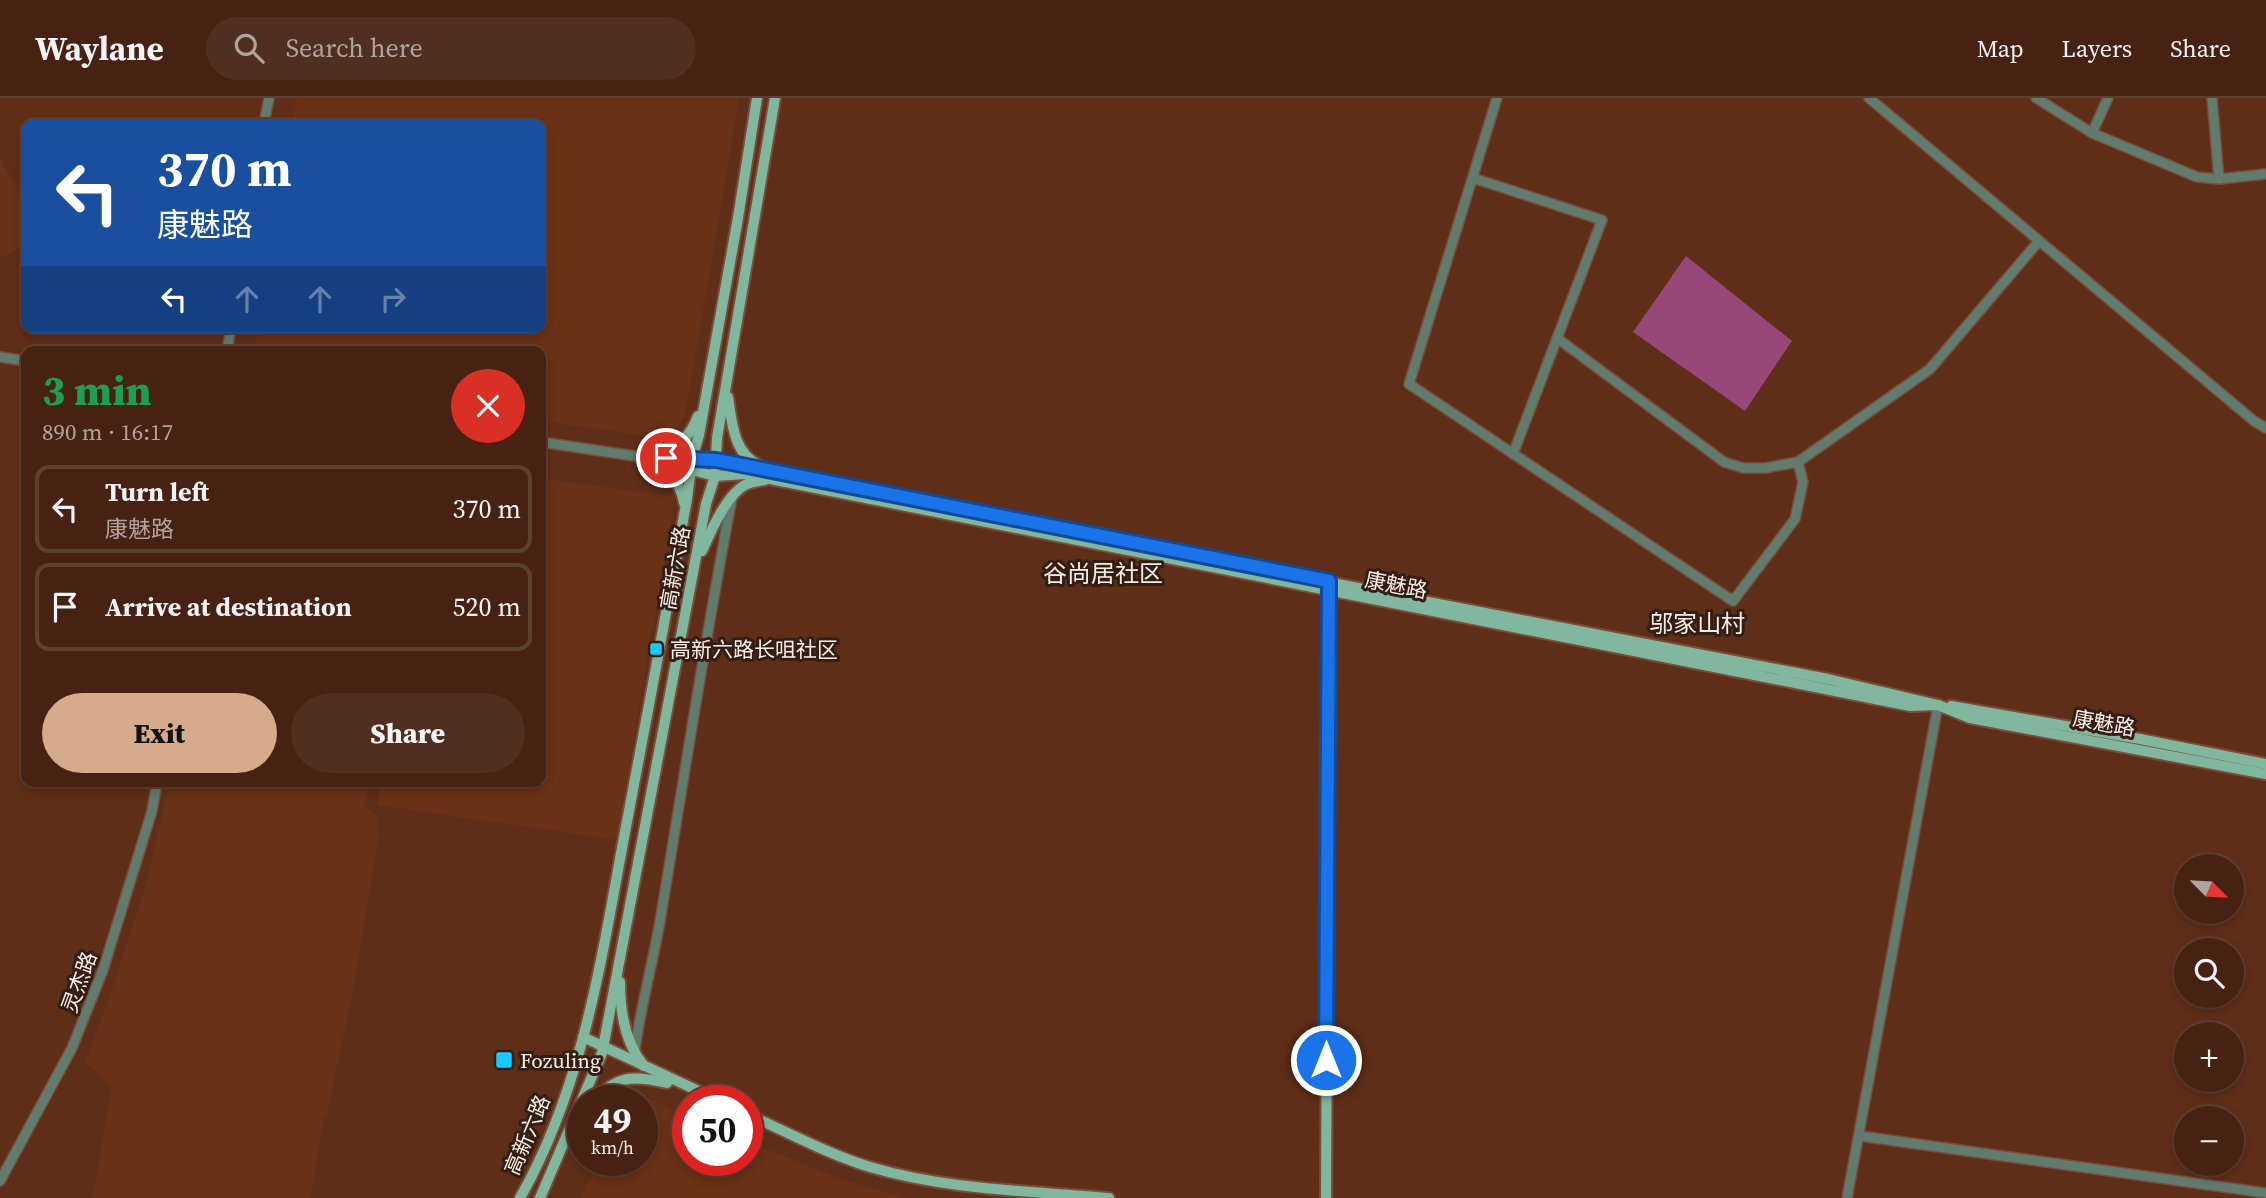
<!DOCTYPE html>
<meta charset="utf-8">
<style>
:root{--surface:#472212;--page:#512f20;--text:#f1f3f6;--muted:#b0a49f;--line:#5f3f32;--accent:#d6ab8b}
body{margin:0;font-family:"Source Serif 4","Noto Sans SC",serif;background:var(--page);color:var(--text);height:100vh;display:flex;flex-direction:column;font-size:26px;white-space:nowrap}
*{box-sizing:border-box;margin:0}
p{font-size:23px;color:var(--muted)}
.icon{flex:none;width:38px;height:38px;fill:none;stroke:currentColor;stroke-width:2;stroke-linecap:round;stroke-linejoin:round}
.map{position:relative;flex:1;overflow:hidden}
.details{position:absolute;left:21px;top:248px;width:525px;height:441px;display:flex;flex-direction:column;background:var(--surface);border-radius:14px;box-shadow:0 4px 10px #0003,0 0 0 2px var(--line)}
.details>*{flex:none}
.banner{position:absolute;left:21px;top:21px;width:525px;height:214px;border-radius:14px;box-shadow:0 4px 10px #0003,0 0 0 2px var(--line);background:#1a4fa0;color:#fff;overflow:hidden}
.needle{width:46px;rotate:114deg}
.fabs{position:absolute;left:2174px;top:756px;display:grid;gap:14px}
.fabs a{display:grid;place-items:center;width:70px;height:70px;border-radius:50%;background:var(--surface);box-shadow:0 4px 10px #0003,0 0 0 2px var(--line);font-size:35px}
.speed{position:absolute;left:567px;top:987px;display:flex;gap:14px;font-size:35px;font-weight:700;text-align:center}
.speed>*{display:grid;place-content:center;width:91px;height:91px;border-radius:50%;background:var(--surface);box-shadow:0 4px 10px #0003,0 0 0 2px var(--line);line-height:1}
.speed small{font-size:18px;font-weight:400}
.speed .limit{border:10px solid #d22;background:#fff;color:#111}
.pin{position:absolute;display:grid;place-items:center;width:60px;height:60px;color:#fff;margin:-30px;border:4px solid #fff;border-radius:50%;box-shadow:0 2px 7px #0007}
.me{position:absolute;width:77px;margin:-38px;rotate:0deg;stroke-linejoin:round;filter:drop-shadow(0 0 5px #0008)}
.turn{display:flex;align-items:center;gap:24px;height:147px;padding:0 21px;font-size:32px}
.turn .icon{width:91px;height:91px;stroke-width:2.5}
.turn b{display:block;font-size:49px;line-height:60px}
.lanes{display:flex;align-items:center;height:66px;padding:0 21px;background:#0003;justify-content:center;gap:35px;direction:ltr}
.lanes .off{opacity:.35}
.round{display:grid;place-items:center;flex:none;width:74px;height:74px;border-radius:37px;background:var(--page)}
.overview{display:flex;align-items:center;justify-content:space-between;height:119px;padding:0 21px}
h1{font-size:42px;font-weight:800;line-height:52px;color:#1e9e55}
.button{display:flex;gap:14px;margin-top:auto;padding:14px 21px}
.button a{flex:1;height:80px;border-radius:42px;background:var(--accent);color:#111;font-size:28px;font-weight:800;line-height:80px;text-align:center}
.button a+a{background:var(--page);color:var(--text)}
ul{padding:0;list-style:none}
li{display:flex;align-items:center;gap:21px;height:88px;margin:0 14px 10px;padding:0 7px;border:4px solid var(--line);border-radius:14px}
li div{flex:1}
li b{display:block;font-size:26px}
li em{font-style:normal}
header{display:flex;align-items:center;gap:42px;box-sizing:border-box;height:98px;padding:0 35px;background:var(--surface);border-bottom:2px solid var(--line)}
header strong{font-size:33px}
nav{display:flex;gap:38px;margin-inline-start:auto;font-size:24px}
.search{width:490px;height:63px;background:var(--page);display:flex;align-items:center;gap:18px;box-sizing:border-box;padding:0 24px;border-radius:38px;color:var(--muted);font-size:26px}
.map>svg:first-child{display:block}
.built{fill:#693116}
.green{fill:#984779}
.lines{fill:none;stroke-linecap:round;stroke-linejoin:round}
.minor-casing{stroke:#784d39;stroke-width:12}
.major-casing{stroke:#784d39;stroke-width:14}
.minor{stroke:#617b6f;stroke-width:9}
.major{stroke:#81b79e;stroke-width:10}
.route-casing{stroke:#114b97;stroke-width:18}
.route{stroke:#1a73e8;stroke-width:12}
.poi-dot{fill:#17cafb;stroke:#341e14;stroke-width:2.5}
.labels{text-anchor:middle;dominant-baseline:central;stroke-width:6;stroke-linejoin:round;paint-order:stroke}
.street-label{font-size:21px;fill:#faeee8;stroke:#341e14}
.poi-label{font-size:21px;fill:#faeee8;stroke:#341e14;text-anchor:start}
.quarter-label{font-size:24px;fill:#faeee8;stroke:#341e14}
</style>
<header>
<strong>Waylane</strong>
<div class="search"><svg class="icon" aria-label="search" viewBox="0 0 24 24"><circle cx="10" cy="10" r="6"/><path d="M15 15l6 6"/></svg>Search here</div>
<nav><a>Map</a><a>Layers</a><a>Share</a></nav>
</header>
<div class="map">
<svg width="2266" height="1100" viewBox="0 0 2266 1100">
<rect width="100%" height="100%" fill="#5f2e18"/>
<g class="built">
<polygon points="297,0 739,0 686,314 681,326 662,340 541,323 541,254 254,254 258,229 541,229 541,26 292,26"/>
<polygon points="0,61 26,108 26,146 0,161"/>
<polygon points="541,380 675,399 617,742 377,707 381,684 541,684"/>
<polygon points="169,684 369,684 364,707 377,718 378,744 352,897 327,1017 324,1018 311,1100 92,1100 112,989 85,964 110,898 148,779"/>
<polygon points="645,999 688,1018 688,1062 747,1062 747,1043 846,1083 909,1100 581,1100 600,1062 642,1062 642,1003 640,1003"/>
</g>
<polygon class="green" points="1686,158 1792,243 1745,313 1633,234"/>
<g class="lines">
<g class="minor-casing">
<g id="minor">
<polyline points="1497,0 1409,286 1733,503 1795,421 1803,384 1798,364"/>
<polyline points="1869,0 2254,323 2266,330"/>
<polyline points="2036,0 2092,35 2197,79 2219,81 2266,76"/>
<polyline points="2212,0 2219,81"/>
<polyline points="264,26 269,0"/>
<polyline points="2092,35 2108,0"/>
<polyline points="1473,80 1602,122 1513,356"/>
<polyline points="1557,240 1724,364 1743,370 1765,370 1798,364 1930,271 2039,143"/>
<polyline points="227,254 231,229"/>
<polyline points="0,259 26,263"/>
<polyline points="541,344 641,359"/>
<path d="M635,952C641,904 655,858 662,811C685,674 706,536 732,400"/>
<polyline points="1860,1038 2266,1095"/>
<polyline points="0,1083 72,950 103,872 152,713 157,684"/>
<polyline points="1847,1100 1938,607"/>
</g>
</g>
<g class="major-casing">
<g id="major">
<path d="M728,299C732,324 733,355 759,367"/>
<path d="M656,357C676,355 691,337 698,318"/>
<polygon points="641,359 716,362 771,372 1418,502 1828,581 1938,607 1910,608 745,376 715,378"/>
<path d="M655,366C671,374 681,387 684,405"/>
<path d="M702,453C711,433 727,395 747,386C752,384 759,383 765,382"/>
<polyline points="1938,607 1970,620 2266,676"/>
<polyline points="1951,608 2140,641 2266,666"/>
<path d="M620,884C620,913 625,945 644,968"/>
<polyline points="583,939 720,1003"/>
<path d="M593,1003C618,977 633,977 667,985"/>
<path d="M747,1016C787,1034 828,1056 870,1069C947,1092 1031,1093 1109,1100"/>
<path d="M520,1100C581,993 600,870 622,750C644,634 666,517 687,401L692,361L699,337L738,120L757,0"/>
<polyline points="540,1100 602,955 706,406 715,378 717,340 775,0"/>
<polyline points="1326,1100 1329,486"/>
</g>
</g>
<use href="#minor" class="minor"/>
<use href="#major" class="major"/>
</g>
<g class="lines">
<g class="route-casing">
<polyline id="route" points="666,360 716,362 747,368 1329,483 1326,962"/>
</g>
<use href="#route" class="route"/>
</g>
<g class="poi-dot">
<rect x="649" y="544" width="14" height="14" rx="3.5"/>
<rect x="495" y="953" width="18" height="18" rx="3.5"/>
</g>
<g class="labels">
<g class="street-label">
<text transform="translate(675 470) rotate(-80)">高新六路</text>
<text transform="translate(1396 487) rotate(11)">康魅路</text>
<text transform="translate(2104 625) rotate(10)">康魅路</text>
<text transform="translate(79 884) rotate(-70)">灵杰路</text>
<text transform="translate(527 1037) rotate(-67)">高新六路</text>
</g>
<g class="poi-label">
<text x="670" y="551">高新六路长咀社区</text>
<text x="520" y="962">Fozuling</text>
</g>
<g class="quarter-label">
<text x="1103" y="475">谷尚居社区</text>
<text x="1697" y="525">邬家山村</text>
</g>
</g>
</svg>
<div class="fabs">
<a><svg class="needle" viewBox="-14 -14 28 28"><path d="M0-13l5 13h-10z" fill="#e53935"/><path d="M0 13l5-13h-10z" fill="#b0a49f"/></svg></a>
<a><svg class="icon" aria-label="search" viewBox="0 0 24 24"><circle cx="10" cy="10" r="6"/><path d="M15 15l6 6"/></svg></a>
<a>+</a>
<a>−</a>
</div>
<div class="speed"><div>49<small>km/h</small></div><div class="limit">50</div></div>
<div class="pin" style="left:666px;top:360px;background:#d93025"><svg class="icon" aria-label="arrive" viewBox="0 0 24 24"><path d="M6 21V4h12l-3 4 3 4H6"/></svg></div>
<svg class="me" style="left:1326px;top:962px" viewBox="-20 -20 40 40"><circle r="17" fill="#1a73e8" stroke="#fff" stroke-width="3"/><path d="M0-11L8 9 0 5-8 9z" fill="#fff"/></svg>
<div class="banner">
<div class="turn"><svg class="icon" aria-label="left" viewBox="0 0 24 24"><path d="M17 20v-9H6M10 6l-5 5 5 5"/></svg><div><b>370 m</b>康魅路</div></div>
<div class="lanes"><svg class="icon" aria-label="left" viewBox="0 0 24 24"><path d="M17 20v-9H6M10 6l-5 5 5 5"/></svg><svg class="icon off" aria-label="ahead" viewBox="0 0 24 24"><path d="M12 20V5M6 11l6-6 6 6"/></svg><svg class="icon off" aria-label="ahead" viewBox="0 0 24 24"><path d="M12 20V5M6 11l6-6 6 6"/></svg><svg class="icon off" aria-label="right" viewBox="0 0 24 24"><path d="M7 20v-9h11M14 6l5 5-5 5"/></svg></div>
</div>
<section class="details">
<div class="overview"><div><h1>3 min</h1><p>890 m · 16:17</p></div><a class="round" style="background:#d93025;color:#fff"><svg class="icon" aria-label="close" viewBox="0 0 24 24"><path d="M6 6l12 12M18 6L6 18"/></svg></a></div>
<ul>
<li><svg class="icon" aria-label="left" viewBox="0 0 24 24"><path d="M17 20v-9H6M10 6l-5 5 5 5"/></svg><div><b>Turn left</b><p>康魅路</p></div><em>370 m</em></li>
<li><svg class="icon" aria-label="arrive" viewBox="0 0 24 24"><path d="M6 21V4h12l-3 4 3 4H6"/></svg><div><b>Arrive at destination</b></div><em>520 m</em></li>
</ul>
<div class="button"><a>Exit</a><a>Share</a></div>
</section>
</div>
